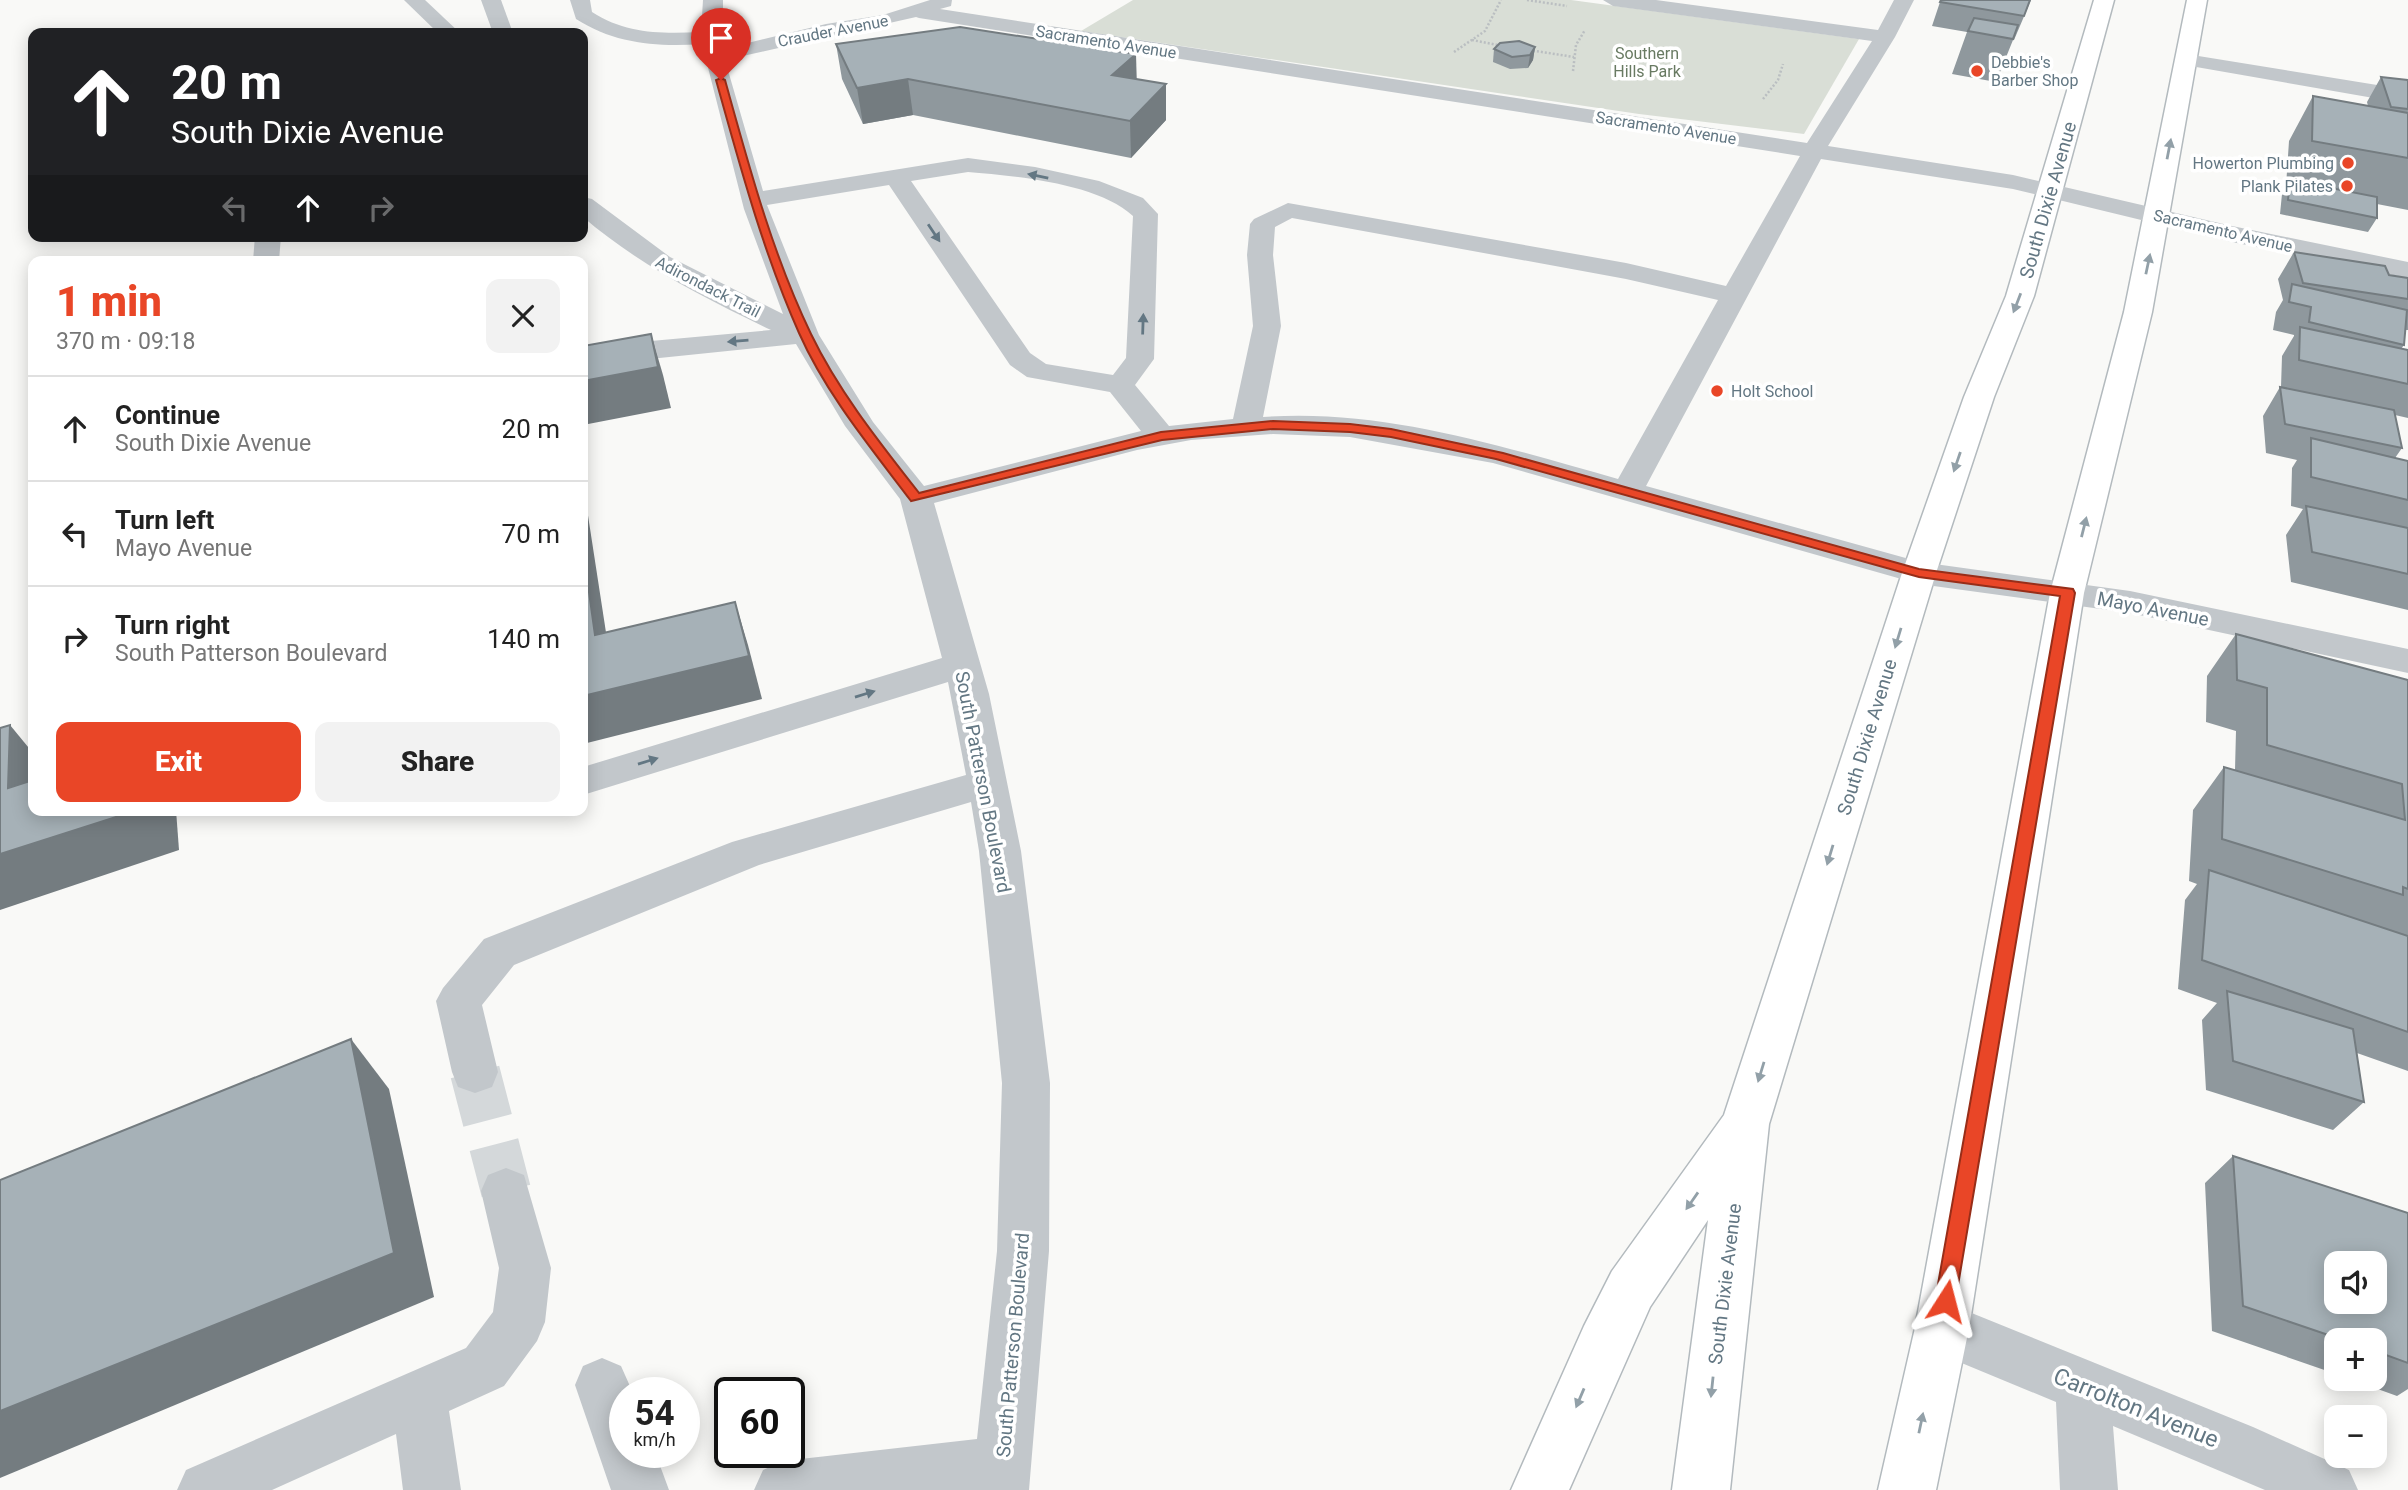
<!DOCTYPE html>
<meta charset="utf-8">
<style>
:root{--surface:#fff;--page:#f2f2f2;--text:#222;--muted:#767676;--line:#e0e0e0;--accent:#e94627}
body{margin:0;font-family:Roboto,sans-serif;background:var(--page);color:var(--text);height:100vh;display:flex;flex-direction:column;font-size:26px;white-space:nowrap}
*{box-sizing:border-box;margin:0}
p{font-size:23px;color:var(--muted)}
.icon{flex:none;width:38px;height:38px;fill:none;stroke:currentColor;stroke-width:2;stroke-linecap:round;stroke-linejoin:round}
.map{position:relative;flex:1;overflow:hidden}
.drawer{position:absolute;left:28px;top:256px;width:560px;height:560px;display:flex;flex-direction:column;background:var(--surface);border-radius:14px;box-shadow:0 4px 18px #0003}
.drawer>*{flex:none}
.banner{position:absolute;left:28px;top:28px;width:560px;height:214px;border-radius:14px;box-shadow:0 4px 18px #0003;background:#202124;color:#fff;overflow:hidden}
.tools{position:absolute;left:2324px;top:1251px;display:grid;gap:14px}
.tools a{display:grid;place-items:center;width:63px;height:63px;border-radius:14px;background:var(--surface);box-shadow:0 4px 18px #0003;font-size:35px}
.speed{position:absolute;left:609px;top:1377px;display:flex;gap:14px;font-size:35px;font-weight:700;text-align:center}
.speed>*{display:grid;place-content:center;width:91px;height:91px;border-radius:50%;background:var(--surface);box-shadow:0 4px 18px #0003;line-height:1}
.speed small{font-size:18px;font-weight:400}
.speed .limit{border:4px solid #111;border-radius:10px;background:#fff;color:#111}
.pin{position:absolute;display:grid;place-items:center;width:60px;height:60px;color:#fff;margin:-72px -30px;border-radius:50% 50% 50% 0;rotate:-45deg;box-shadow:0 0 7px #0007}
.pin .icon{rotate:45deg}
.me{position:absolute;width:77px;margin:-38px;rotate:9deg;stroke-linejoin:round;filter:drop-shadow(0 0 5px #0008)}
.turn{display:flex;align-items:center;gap:24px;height:147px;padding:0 28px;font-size:32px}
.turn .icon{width:91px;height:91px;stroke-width:2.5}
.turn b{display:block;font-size:49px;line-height:60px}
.lanes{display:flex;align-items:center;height:66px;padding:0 28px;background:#0003;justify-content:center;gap:35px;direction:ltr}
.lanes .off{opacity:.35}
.round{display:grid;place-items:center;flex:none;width:74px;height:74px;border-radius:14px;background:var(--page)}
.summary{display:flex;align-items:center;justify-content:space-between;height:119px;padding:0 28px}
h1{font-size:42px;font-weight:800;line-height:52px;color:var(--accent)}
.action{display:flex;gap:14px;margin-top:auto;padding:14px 28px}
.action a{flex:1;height:80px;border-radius:14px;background:var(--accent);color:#fff;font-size:28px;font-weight:800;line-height:80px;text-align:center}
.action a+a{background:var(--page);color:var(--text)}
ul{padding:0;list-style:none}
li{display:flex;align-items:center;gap:21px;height:105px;padding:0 28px;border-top:2px solid var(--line)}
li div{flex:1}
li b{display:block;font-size:26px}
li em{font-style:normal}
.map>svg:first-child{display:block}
.green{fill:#d9ded6}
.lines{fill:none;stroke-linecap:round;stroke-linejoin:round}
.minor-tunnel{stroke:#d4d8da;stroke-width:50;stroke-dasharray:50 25;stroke-linecap:butt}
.major-casing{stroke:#b3babe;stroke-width:3}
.path{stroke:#babec1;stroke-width:2.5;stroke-dasharray:2 2;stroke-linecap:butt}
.minor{fill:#c2c7cb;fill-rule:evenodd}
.major{fill:#fff;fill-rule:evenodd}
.wall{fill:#8f989d}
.shaded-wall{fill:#747c80}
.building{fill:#a6b1b7;stroke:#747c80;stroke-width:2;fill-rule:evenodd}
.oneway{fill:#92a0a8}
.oneway2{fill:#637783}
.route{fill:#e94627;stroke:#972e19;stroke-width:2}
.poi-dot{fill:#e94627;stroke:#fff;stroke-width:2.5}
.labels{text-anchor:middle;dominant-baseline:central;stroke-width:7;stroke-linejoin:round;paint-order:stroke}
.far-street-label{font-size:16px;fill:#637783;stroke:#fff}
.far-park-label{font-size:16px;fill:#687a62;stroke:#fff}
.far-poi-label{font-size:16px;fill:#637783;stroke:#fff;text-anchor:start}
.street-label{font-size:19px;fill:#637783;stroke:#fff}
.near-street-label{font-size:23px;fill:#637783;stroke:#fff}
</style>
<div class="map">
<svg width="2408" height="1490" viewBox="0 0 2408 1490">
<rect width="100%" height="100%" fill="#f9f9f7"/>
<polygon class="green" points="1133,0 1571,0 1859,39 1804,134 1639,114 1081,31"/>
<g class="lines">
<polyline class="minor-tunnel" points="475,1072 506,1191"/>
<g class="major-casing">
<g id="major">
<polygon points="2094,0 2114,0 2034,296 1994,397 1936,573 1769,1124 1730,1490 1672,1490 1708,1220 1650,1307 1569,1490 1511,1490 1584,1326 1612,1271 1724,1115 1902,573 1964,397 2006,296"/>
<polygon points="2187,0 2207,0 2152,312 2084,593 1969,1328 1936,1490 1878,1490 1915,1328 2050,593 2124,312"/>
</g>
</g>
<g class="path">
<polyline points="1527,0 1567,6"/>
<polyline points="1472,40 1503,46"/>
<polyline points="1529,50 1574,57"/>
<polyline points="1454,52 1485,31 1501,0"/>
<polyline points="1573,71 1576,45 1585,30"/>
<polyline points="1763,99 1778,80 1783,64"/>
</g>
<g class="minor">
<polygon points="404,0 425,0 460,33 438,33"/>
<polygon points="481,0 501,0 513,33 493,33"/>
<path d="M570,0H590L592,12C626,34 662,34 701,32L703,0H723V49L826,24L883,15L930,0H952L951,6L940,9L1807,143L1872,41L1613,6L1603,0H1656L1878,30L1894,0H1914L1895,37L1828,146L2013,175L2232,226L2408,262V278L2232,242L2013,189L1821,159L1646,486L1920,562L2130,591L2408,649V673L2130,613L1919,584L1493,463L1350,437L1273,434L1191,440L1137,450L934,503L989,694L1021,851L1050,1083L1049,1251L1029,1490H754L763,1470L783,1461L977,1439L997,1251L1002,1083L979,851L971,802L759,865L514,965L482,1005L498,1072L492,1087L475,1093L458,1087L452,1072L436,1001L443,988L484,939L732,842L966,775L948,682L583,795V767L942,658L900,499L845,426L796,344L640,360L583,373V355L640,342L771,330C704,298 639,265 583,217V197L592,199L670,257L783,314L744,209L702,44C657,47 615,44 576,19ZM916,17L919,18L1800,156L1726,286L1626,263L1288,203L1254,219L1250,224L1247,255L1253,326L1233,419L1169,426L1135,385L1154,359L1158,214L1143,198L1099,181L1035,167L968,158L763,191L725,60ZM968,172C1015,176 1097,183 1133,216L1126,358L1113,375L1046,364L1030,353L911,181ZM889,185L1010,365L1027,377L1110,392L1141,431L924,486L873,422L819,335L767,205ZM1292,218L1626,279L1718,300L1618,479C1504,447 1383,408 1263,417L1281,326L1273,255L1275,227Z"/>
<polygon points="2186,54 2408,90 2408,104 2179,64 2176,60"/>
<polygon points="255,236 281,236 279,261 253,261"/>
<polygon points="506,1168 524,1175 551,1268 545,1322 537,1341 504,1386 449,1411 461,1490 403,1490 396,1434 272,1490 177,1490 186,1470 466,1348 493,1312 499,1268 481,1191 488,1175"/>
<polygon points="1942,1301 2253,1427 2349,1470 2358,1490 2265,1490 2113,1426 2118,1490 2060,1490 2056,1402 1923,1347 1915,1328 1923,1309"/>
<polygon points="602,1358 621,1366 633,1393 625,1393 625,1452 655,1452 669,1490 611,1490 575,1385 583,1366"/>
</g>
<use href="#major" class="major"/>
</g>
<g class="wall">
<polygon points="2031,0 2014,40 2013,40 1996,82 1952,74 1967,32 1932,26 1940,2"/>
<polygon points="836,44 1136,54 1136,79 1166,120 1131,158 913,115 863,124 842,79"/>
<polygon points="1535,47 1533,60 1528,68 1510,69 1493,62 1494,49"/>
<polygon points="2381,77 2408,80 2408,210 2377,204 2377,218 2368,232 2280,214 2282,194 2286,186 2289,141 2313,96 2368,106 2367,102"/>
<polygon points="2294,252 2389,275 2408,278 2408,330 2405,330 2404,345 2401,349 2408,350 2408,418 2395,415 2402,448 2395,458 2408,461 2408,610 2291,582 2286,535 2303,509 2291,506 2292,468 2297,460 2266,453 2263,416 2280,387 2281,387 2282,356 2294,336 2294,335 2273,330 2276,312 2283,300 2278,279"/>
<polygon points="2236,634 2408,680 2408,1071 2357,1053 2364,1102 2333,1130 2206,1090 2202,1020 2217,1003 2178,989 2185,900 2197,884 2189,881 2193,810 2224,767 2235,770 2236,731 2206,722 2207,676"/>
<polygon points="2233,1156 2408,1213 2408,1389 2397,1396 2350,1379 2375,1379 2375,1340 2336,1340 2336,1374 2212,1331 2205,1183"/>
</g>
<g class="shaded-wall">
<polygon points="1535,47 1533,60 1528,68 1530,55"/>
<polygon points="1136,54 1137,89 1112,75"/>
<polygon points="908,79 913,115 863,124 857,88"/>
<polygon points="1166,84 1166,120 1131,158 1130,121"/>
<polygon points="651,334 663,375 671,408 583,425 583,381"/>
<polygon points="583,483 613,678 595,635 583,549"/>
<polygon points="735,602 748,645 762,699 583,744 583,696"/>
<polygon points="10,725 33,753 33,810 8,788"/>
<polygon points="138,810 176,810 179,850 0,910 0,854"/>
<polygon points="351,1039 389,1089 434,1297 0,1478 0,1411"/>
</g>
<g class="building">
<polygon points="1941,0 2030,0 2024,16 1940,2"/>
<polygon points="1974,18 2018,25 2013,39 1968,31"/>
<polygon points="960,27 1136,54 1112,75 1166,84 1130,121 908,79 857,88 836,44"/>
<polygon points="1519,41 1535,47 1530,55 1512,57 1494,49 1500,43"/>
<polygon points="2381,77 2408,80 2408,109 2391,107"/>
<polygon points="2313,96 2408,113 2408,158 2312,141"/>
<polygon points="2290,180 2377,197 2377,218 2288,200"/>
<polygon points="2294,252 2385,266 2389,275 2408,278 2408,299 2303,283"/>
<polygon points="2292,284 2407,310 2404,345 2309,322 2311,307 2289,302"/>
<polygon points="2300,327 2408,350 2408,384 2299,360"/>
<polygon points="651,334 658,367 583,381 583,346"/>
<polygon points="2280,387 2394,410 2402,448 2285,424"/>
<polygon points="2311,438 2408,461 2408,500 2311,477"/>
<polygon points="2306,506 2408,528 2408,574 2312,552"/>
<polygon points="583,549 595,635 735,602 749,656 583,696"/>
<polygon points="2236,634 2408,680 2408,889 2403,887 2403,895 2222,839 2224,767 2405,820 2402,784 2267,745 2267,688 2237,680"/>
<polygon points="10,725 8,788 33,780 33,810 138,810 0,854 0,728"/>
<polygon points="2209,870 2408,936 2408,1032 2202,960"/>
<polygon points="2227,991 2353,1029 2364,1102 2233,1061"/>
<polygon points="351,1039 394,1253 0,1411 0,1180"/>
<path d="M2233,1156L2408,1213V1363L2375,1351V1340H2343L2243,1306ZM2336,1264H2375V1302H2336Z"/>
</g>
<defs><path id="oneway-solid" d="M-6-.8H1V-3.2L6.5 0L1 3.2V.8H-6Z" transform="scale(1.75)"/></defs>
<g class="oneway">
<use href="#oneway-solid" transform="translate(2169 149) rotate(-79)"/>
<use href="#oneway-solid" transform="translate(2148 264) rotate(-78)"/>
<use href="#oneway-solid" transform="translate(2017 303) rotate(111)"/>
<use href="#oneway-solid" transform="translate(1957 462) rotate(109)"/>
<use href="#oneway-solid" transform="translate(2084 527) rotate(-76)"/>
<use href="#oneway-solid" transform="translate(1898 638) rotate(107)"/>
<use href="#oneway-solid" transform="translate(1830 855) rotate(107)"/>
<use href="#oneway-solid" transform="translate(1761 1072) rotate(107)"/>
<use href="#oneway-solid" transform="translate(1692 1201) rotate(125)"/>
<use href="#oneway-solid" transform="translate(1712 1387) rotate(96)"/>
<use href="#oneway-solid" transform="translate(1580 1398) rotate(113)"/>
<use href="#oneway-solid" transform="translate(1921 1423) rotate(-78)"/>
</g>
<g class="oneway2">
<use href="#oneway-solid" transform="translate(1038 176) rotate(-168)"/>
<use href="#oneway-solid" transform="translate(934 233) rotate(56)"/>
<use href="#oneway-solid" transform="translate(1143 324) rotate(-88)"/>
<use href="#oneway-solid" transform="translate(738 341) rotate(175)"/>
<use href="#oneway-solid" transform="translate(865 694) rotate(-17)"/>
<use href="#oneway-solid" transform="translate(648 761) rotate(-17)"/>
</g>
<path class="route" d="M721,78L725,80C749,166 772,253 811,334C839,392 880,443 919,493L1161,432L1273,421L1350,424L1391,429L1503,453L1919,569L2073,589L2075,593L1954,1309L1946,1312L1938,1309L1935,1301L2060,596L1919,577L1496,459L1391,437L1350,432L1273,429L1162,440L911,501C871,448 826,394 799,333C763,252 740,166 716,80Z"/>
<g class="poi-dot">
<circle cx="1977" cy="71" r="7"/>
<circle cx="2348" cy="163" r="7"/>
<circle cx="2347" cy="186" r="7"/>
<circle cx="1717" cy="391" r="7"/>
</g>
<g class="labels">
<g class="far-street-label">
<text transform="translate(833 31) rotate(-11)">Crauder Avenue</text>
<text transform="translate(1106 42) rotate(9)">Sacramento Avenue</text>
<text transform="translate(1666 128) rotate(9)">Sacramento Avenue</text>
<text transform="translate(2223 231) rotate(13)">Sacramento Avenue</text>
<text transform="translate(708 287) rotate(27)">Adirondack Trail</text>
</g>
<g class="far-park-label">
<text x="1647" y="53">Southern<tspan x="1647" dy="18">Hills Park</tspan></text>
</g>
<g class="far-poi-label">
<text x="1991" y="62">Debbie's<tspan x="1991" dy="18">Barber Shop</tspan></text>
<text x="2334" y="163" text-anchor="end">Howerton Plumbing</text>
<text x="2333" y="186" text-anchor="end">Plank Pilates</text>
<text x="1731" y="391">Holt School</text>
</g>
<g class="street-label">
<text transform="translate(2048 200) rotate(-74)">South Dixie Avenue</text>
<text transform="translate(2153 609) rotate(11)">Mayo Avenue</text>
<text transform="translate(1867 737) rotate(-73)">South Dixie Avenue</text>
<text transform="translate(983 782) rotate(79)">South Patterson Boulevard</text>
<text transform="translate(1725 1284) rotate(-83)">South Dixie Avenue</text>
<text transform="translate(1013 1345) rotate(-85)">South Patterson Boulevard</text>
</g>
<g class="near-street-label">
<text transform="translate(2136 1408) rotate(22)">Carrolton Avenue</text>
</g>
</g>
</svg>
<div class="tools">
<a><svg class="icon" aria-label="sound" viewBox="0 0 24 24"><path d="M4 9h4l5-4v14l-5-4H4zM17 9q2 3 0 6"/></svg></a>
<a>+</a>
<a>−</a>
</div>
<div class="speed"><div>54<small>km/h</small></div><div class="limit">60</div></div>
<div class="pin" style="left:721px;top:80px;background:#d93025"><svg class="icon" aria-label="arrive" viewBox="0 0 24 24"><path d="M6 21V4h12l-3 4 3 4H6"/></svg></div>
<svg class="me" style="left:1946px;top:1301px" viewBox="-20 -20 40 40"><path d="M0-17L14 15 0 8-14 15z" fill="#e94627" stroke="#fff" stroke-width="4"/></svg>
<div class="banner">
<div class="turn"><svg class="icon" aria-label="ahead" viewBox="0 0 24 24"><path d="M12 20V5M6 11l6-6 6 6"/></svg><div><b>20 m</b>South Dixie Avenue</div></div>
<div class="lanes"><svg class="icon off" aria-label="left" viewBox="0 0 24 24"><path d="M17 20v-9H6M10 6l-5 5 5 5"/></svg><svg class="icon" aria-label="ahead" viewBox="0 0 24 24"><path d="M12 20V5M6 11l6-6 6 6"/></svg><svg class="icon off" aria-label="right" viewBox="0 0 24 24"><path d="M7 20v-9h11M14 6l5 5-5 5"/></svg></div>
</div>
<section class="drawer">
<div class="summary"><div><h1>1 min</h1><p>370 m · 09:18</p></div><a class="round"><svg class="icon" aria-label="close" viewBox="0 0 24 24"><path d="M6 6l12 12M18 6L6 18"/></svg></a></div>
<ul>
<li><svg class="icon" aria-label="ahead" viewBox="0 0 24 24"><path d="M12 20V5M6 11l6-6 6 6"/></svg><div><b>Continue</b><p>South Dixie Avenue</p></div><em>20 m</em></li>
<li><svg class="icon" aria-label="left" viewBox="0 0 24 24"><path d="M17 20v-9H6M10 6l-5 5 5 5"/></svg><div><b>Turn left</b><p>Mayo Avenue</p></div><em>70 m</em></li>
<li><svg class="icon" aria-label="right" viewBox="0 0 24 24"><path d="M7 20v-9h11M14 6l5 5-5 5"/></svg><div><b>Turn right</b><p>South Patterson Boulevard</p></div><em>140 m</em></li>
</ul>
<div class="action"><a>Exit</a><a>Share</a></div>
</section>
</div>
